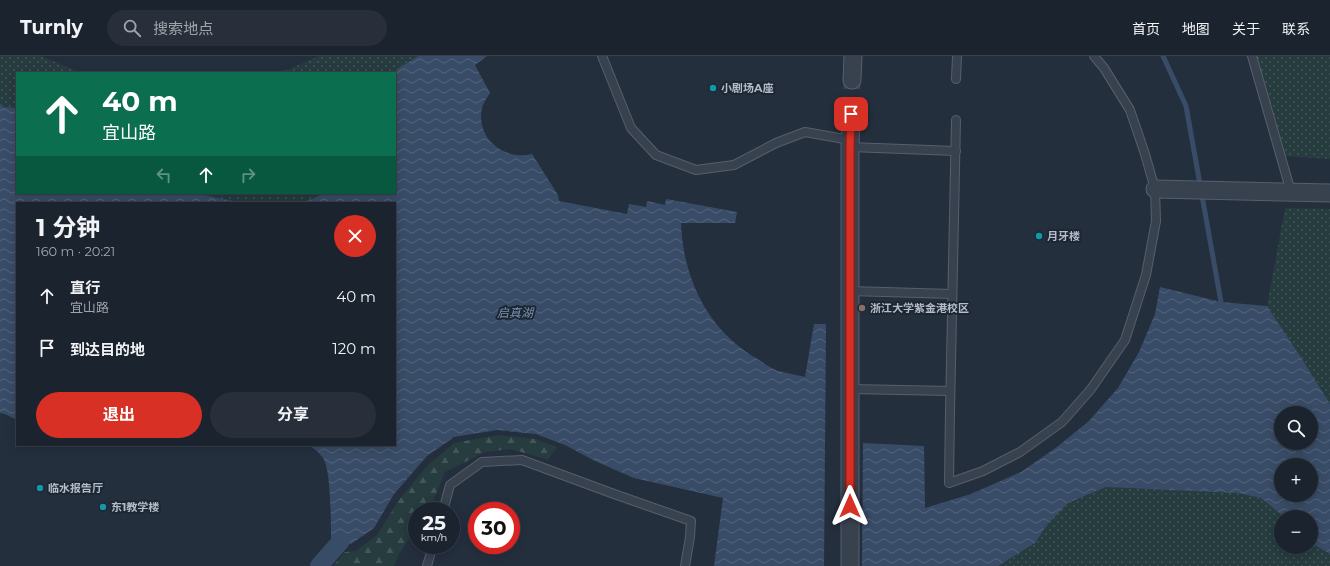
<!DOCTYPE html>
<html lang="zh">
<meta charset="utf-8">
<style>
:root{--surface:#1b232e;--page:#282f3a;--text:#f1f3f6;--muted:#a0a4aa;--line:#39404a;--accent:#d93025}
body{margin:0;font-family:Montserrat,"Noto Sans SC",sans-serif;background:var(--page);color:var(--text);height:100vh;display:flex;flex-direction:column;font-size:15px;white-space:nowrap}
*{box-sizing:border-box;margin:0}
p{font-size:13px;color:var(--muted)}
.icon{flex:none;width:22px;height:22px;fill:none;stroke:currentColor;stroke-width:2;stroke-linecap:round;stroke-linejoin:round}
.map{position:relative;flex:1;overflow:hidden}
.panel{position:absolute;left:16px;top:146px;width:380px;height:244px;display:flex;flex-direction:column;background:var(--surface);border-radius:0px;box-shadow:0 2px 10px #0003,0 0 0 1px var(--line)}
.panel>*{flex:none}
.banner{position:absolute;left:16px;top:16px;width:380px;height:122px;border-radius:0px;box-shadow:0 2px 10px #0003,0 0 0 1px var(--line);background:#0b6e4f;color:#fff;overflow:hidden}
.controls{position:absolute;left:1274px;top:350px;display:grid;gap:8px}
.controls a{display:grid;place-items:center;width:44px;height:44px;border-radius:50%;background:var(--surface);box-shadow:0 2px 10px #0003,0 0 0 1px var(--line);font-size:20px}
.speed{position:absolute;left:408px;top:446px;display:flex;gap:8px;font-size:20px;font-weight:700;text-align:center}
.speed>*{display:grid;place-content:center;width:52px;height:52px;border-radius:50%;background:var(--surface);box-shadow:0 2px 10px #0003,0 0 0 1px var(--line);line-height:1}
.speed small{font-size:10px;font-weight:400}
.speed .limit{border:6px solid #d22;background:#fff;color:#111}
.pin{position:absolute;display:grid;place-items:center;width:34px;height:34px;color:#fff;margin:-17px;border-radius:8px;box-shadow:0 2px 6px #0006}
.me{position:absolute;width:44px;margin:-22px;rotate:0deg;stroke-linejoin:round;filter:drop-shadow(0 0 3px #0008)}
.turn{display:flex;align-items:center;gap:14px;height:84px;padding:0 20px;font-size:18px}
.turn .icon{width:52px;height:52px;stroke-width:2.5}
.turn b{display:block;font-size:28px;line-height:34px}
.lanes{display:flex;align-items:center;height:38px;padding:0 20px;background:#0003;justify-content:center;gap:20px;direction:ltr}
.lanes .off{opacity:.35}
.round{display:grid;place-items:center;flex:none;width:42px;height:42px;border-radius:21px;background:var(--page)}
.overview{display:flex;align-items:center;justify-content:space-between;height:68px;padding:0 20px}
h1{font-size:24px;font-weight:700;line-height:30px}
.action{display:flex;gap:8px;margin-top:auto;padding:8px 20px}
.action a{flex:1;height:46px;border-radius:24px;background:var(--accent);color:#fff;font-size:16px;font-weight:700;line-height:46px;text-align:center}
.action a+a{background:var(--page);color:var(--text)}
ul{padding:0;list-style:none}
li{display:flex;align-items:center;gap:12px;height:52px;padding:0 20px}
li div{flex:1}
li b{display:block;font-size:15px}
li em{font-style:normal}
header{display:flex;align-items:center;gap:24px;box-sizing:border-box;height:56px;padding:0 20px;background:var(--surface);border-bottom:1px solid var(--line)}
header strong{font-size:19px}
nav{display:flex;gap:22px;margin-inline-start:auto;font-size:14px}
.search{width:280px;height:36px;background:var(--page);display:flex;align-items:center;gap:10px;box-sizing:border-box;padding:0 14px;border-radius:22px;color:var(--muted);font-size:15px}
.map>svg:first-child{display:block}
.grass{fill:url(#grass-dots)}
.forest{fill:url(#forest-firs)}
.water{fill:url(#water-waves);fill-rule:evenodd}
.lines{fill:none;stroke-linecap:round;stroke-linejoin:round}
.stream{stroke:#394c67;stroke-width:5}
.canal{stroke:#394c67;stroke-width:18}
.street-tunnel{stroke:#3a4453;stroke-width:17;stroke-dasharray:17 8;stroke-linecap:butt}
.lane-casing{stroke:#565f6c;stroke-width:10}
.street-casing{stroke:#565f6c;stroke-width:19}
.lane{stroke:#38414e;stroke-width:8}
.street{stroke:#38414e;stroke-width:17}
.route-casing{stroke:#8d1f18;stroke-width:10}
.route{stroke:#d93025;stroke-width:7}
.culture-dot{fill:#0f9aa8;stroke:#1d2633;stroke-width:1.5}
.education-dot{fill:#8d6e63;stroke:#1d2633;stroke-width:1.5}
.labels{text-anchor:middle;dominant-baseline:central;stroke-width:4;stroke-linejoin:round;paint-order:stroke}
.poi-label{font-size:11px;font-weight:bold;fill:#b4bcc9;stroke:#1d2633;text-anchor:start}
.water-label{font-size:12px;font-style:italic;fill:#7c92b1;stroke:#1d2633}
</style>
<header>
<strong>Turnly</strong>
<div class="search"><svg class="icon" aria-label="search" viewBox="0 0 24 24"><circle cx="10" cy="10" r="6"/><path d="M15 15l6 6"/></svg>搜索地点</div>
<nav><a>首页</a><a>地图</a><a>关于</a><a>联系</a></nav>
</header>
<div class="map">
<svg width="1330" height="510" viewBox="0 0 1330 510">
<defs>
<pattern id="grass-dots" width="8" height="8" patternUnits="userSpaceOnUse"><rect width="8" height="8" fill="#263c3f"/><path d="M2 2h.1M6 6h.1" fill="none" stroke="#435659" stroke-width="1.8" stroke-linecap="round"/></pattern>
<pattern id="forest-firs" width="22" height="20" patternUnits="userSpaceOnUse"><rect width="22" height="20" fill="#263c3f"/><path d="M5 1l3.5 6h-7zM16 11l3.5 6h-7z" fill="#435659"/></pattern>
<pattern id="water-waves" width="16" height="10" patternUnits="userSpaceOnUse"><rect width="16" height="10" fill="#394c67"/><path d="M0 5q4-4 8 0t8 0" fill="none" stroke="#53647b"/></pattern>
</defs>
<rect width="100%" height="100%" fill="#242f3e"/>
<g class="grass">
<polygon points="0,0 40,0 72,13 85,17 17,17 17,52 3,51 0,47"/>
<polygon points="319,0 418,0 396,14 395,18 254,17 287,14"/>
<polygon points="1252,0 1330,0 1330,103 1281,100"/>
<polygon points="194,137 324,137 312,143 298,147 243,147"/>
<polygon points="1285,152 1330,153 1330,348 1302,303 1267,250"/>
<polygon points="1106,431 1237,437 1261,442 1284,461 1281,461 1281,491 1311,491 1311,487 1330,498 1330,510 998,510 1035,487 1046,470 1068,447"/>
</g>
<polygon class="forest" points="498,379 535,383 557,391 548,404 511,393 485,396 445,416 432,447 427,455 417,455 417,471 399,498 394,510 333,510 345,496 356,495 377,479 399,444 427,410 454,387"/>
<g class="water">
<path d="M418,0H487L475,9L490,37C485,44 481,51 481,60C481,87 507,104 532,98L558,139L559,145L627,158L629,148L646,151L647,145L665,149L666,143L737,156L735,167H681C683,224 709,276 759,304C765,308 772,313 778,315C787,317 796,319 805,321L814,268H826L824,510H714L723,442L634,422L595,405L565,389L536,378L497,374L454,381L427,400L394,438L374,472L351,488L331,482C331,466 331,413 323,402C319,396 313,391 306,389H395V147H298L312,143L324,137H395V18L396,14Z"/>
<polygon points="0,47 3,51 17,52 17,137 194,137 243,147 17,147 17,364 5,358 0,357"/>
<path d="M1160,231L1221,246L1267,250L1302,303L1330,348V498L1311,487V461H1284L1261,442L1237,437L1106,431L1068,447L1046,470L1035,487L998,510H862L863,387L924,390L925,452L971,438L1021,416L1057,391L1089,365L1118,332L1139,296L1155,258ZM1281,357H1311V387H1281ZM1281,409H1311V439H1281Z"/>
</g>
<g class="lines">
<polyline class="stream" points="1163,0 1186,50 1221,246"/>
<polyline class="canal" points="319,510 341,485"/>
<polyline class="street-tunnel" points="851,58 852,24"/>
<g class="lane-casing">
<g id="lane">
<polyline points="602,0 631,72 656,99 696,114 734,109 776,87 805,76 850,84"/>
<polyline points="1252,0 1291,136"/>
<polyline points="956,23 957,0"/>
<polyline points="956,64 950,355 949,427 983,415 1020,396 1062,366 1091,333 1125,284 1146,219 1156,165 1155,133 1145,98 1130,54 1104,12 1094,0"/>
<polyline points="850,91 956,95"/>
<polyline points="850,235 952,238"/>
<polyline points="851,333 950,335"/>
<polyline points="443,455 450,429 482,406 522,404 614,438 691,465 690,481 685,510"/>
<polyline points="427,510 433,489"/>
</g>
</g>
<g class="street-casing">
<g id="street">
<polyline points="852,24 853,0"/>
<polyline points="1155,133 1330,137"/>
<polyline points="850,510 850,91 851,58"/>
</g>
</g>
<use href="#lane" class="lane"/>
<use href="#street" class="street"/>
</g>
<g class="lines">
<g class="route-casing">
<polyline id="route" points="850,450 850,91 851,58"/>
</g>
<use href="#route" class="route"/>
</g>
<g class="culture-dot">
<circle cx="713" cy="32" r="4"/>
<circle cx="1039" cy="180" r="4"/>
<circle cx="40" cy="432" r="4"/>
<circle cx="103" cy="451" r="4"/>
</g>
<circle class="education-dot" cx="862" cy="252" r="4"/>
<g class="labels">
<g class="poi-label">
<text x="721" y="32">小剧场A座</text>
<text x="1047" y="180">月牙楼</text>
<text x="870" y="252">浙江大学紫金港校区</text>
<text x="48" y="432">临水报告厅</text>
<text x="111" y="451">东1教学楼</text>
</g>
<g class="water-label">
<text x="515" y="256">启真湖</text>
</g>
</g>
</svg>
<div class="controls">
<a><svg class="icon" aria-label="search" viewBox="0 0 24 24"><circle cx="10" cy="10" r="6"/><path d="M15 15l6 6"/></svg></a>
<a>+</a>
<a>−</a>
</div>
<div class="speed"><div>25<small>km/h</small></div><div class="limit">30</div></div>
<div class="pin" style="left:851px;top:58px;background:#d93025"><svg class="icon" aria-label="arrive" viewBox="0 0 24 24"><path d="M6 21V4h12l-3 4 3 4H6"/></svg></div>
<svg class="me" style="left:850px;top:450px" viewBox="-20 -20 40 40"><path d="M0-17L14 15 0 8-14 15z" fill="#d93025" stroke="#fff" stroke-width="4"/></svg>
<div class="banner">
<div class="turn"><svg class="icon" aria-label="ahead" viewBox="0 0 24 24"><path d="M12 20V5M6 11l6-6 6 6"/></svg><div><b>40 m</b>宜山路</div></div>
<div class="lanes"><svg class="icon off" aria-label="left" viewBox="0 0 24 24"><path d="M17 20v-9H6M10 6l-5 5 5 5"/></svg><svg class="icon" aria-label="ahead" viewBox="0 0 24 24"><path d="M12 20V5M6 11l6-6 6 6"/></svg><svg class="icon off" aria-label="right" viewBox="0 0 24 24"><path d="M7 20v-9h11M14 6l5 5-5 5"/></svg></div>
</div>
<section class="panel">
<div class="overview"><div><h1>1 分钟</h1><p>160 m · 20:21</p></div><a class="round" style="background:#d93025;color:#fff"><svg class="icon" aria-label="close" viewBox="0 0 24 24"><path d="M6 6l12 12M18 6L6 18"/></svg></a></div>
<ul>
<li><svg class="icon" aria-label="ahead" viewBox="0 0 24 24"><path d="M12 20V5M6 11l6-6 6 6"/></svg><div><b>直行</b><p>宜山路</p></div><em>40 m</em></li>
<li><svg class="icon" aria-label="arrive" viewBox="0 0 24 24"><path d="M6 21V4h12l-3 4 3 4H6"/></svg><div><b>到达目的地</b></div><em>120 m</em></li>
</ul>
<div class="action"><a>退出</a><a>分享</a></div>
</section>
</div>
